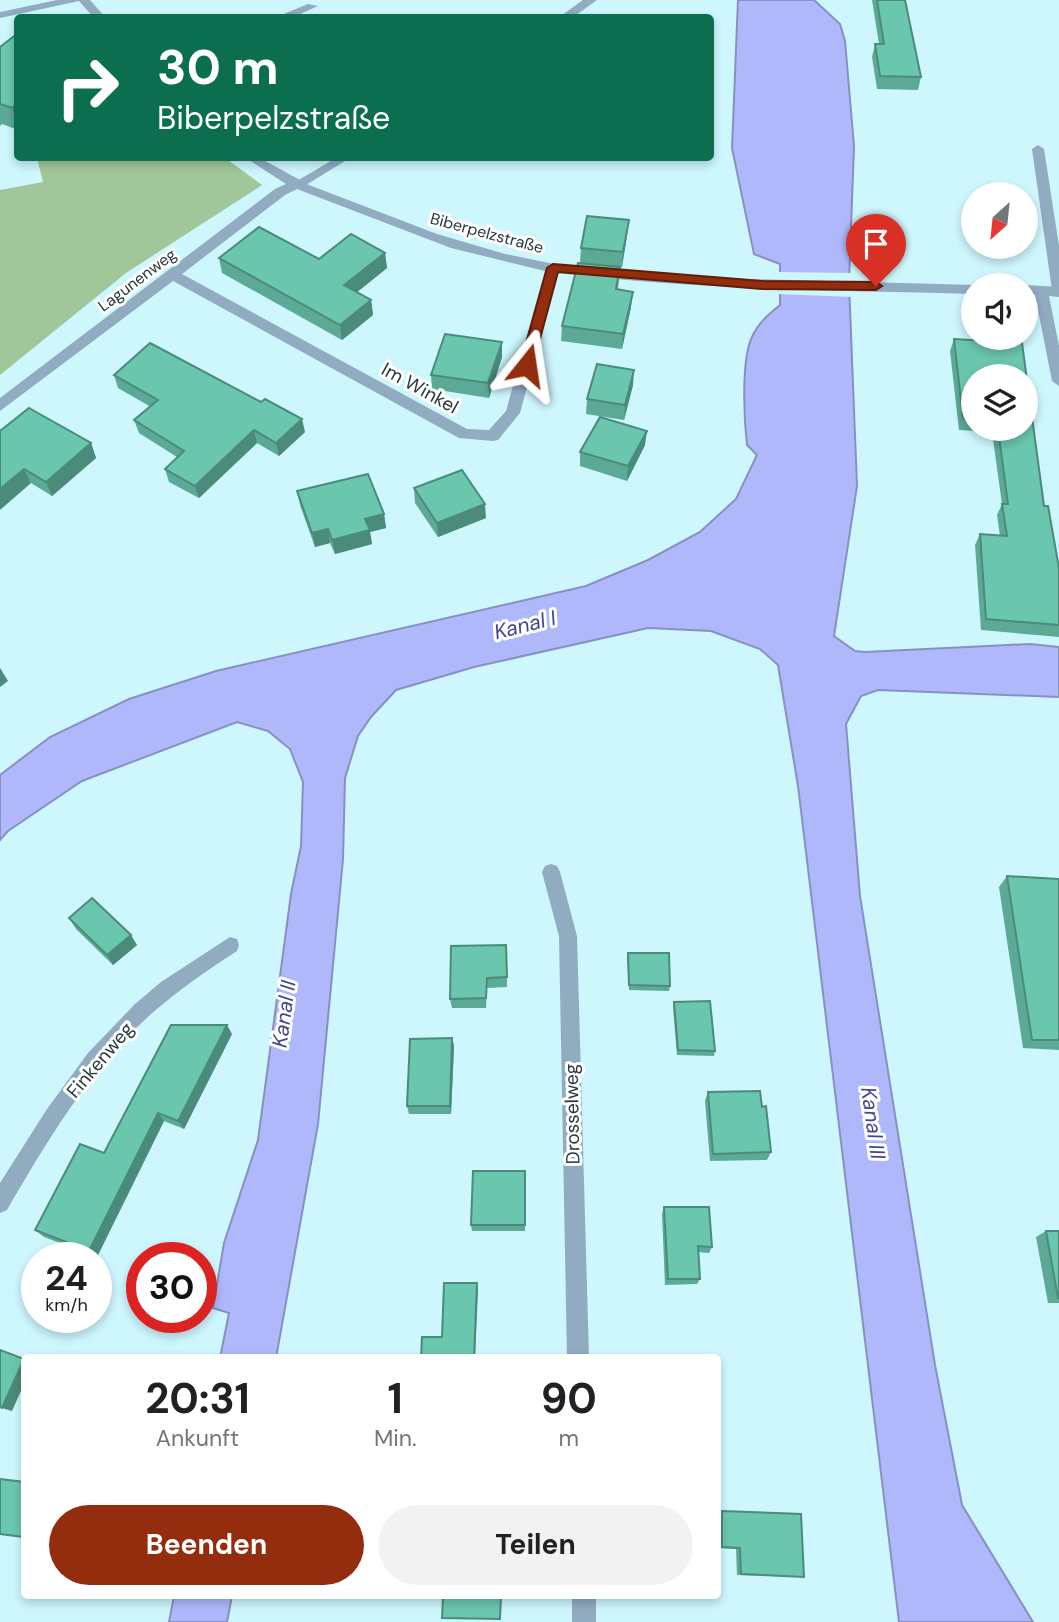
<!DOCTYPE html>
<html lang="de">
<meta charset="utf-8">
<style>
:root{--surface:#fff;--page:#f2f2f2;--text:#202124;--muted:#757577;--accent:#942d0d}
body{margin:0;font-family:"DM Sans",sans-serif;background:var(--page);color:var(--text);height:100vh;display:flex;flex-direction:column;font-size:26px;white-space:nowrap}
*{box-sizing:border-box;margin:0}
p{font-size:23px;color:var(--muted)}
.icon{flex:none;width:38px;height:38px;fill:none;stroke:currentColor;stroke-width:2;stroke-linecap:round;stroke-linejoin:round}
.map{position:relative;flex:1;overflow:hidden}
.details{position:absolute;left:21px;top:1354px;width:700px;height:245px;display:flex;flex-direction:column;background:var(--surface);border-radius:7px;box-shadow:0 4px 10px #0003}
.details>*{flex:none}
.hud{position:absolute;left:14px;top:14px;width:700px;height:147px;border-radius:7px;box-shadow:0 4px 10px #0003;background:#0b6e4f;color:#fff;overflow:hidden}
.needle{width:46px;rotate:207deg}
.fabs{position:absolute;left:961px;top:182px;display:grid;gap:14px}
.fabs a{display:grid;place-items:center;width:77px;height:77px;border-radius:50%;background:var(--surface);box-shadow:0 4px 10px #0003;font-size:35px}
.speed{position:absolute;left:21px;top:1242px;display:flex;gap:14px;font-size:35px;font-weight:700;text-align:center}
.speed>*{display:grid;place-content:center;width:91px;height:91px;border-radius:50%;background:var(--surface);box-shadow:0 4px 10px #0003;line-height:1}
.speed small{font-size:18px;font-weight:400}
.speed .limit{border:10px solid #d22;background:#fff;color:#111}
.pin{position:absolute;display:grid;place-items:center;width:60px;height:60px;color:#fff;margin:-72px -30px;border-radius:50% 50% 50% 0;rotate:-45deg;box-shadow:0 0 7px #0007}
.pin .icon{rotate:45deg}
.me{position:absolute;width:77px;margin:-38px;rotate:15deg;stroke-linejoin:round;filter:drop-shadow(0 0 5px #0008)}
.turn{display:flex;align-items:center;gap:24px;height:147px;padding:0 28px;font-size:32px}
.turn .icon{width:91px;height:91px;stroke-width:2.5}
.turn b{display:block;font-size:49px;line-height:60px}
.eta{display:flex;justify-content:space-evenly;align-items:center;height:119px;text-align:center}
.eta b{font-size:42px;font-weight:700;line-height:49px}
.primary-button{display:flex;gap:14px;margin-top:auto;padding:14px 28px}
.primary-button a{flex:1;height:80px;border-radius:42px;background:var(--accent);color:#fff;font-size:28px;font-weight:700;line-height:80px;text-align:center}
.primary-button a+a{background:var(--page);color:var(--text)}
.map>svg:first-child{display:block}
.green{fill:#a1c699}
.water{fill:#afb8fb;stroke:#8691c1;stroke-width:2}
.pier{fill:#cdf6fd}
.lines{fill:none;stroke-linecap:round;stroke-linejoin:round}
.service{fill:#91abc1;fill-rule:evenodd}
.minor{fill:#91abc1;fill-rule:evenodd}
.wall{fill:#5caa96;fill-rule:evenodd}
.shaded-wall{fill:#4b8b7a}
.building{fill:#6bc6ae;stroke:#4b8b7a;stroke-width:2}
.route{fill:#942d0d;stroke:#601d08;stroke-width:2}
.labels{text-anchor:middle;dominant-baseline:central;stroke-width:6;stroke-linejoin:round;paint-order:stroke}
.far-street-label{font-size:16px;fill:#27373a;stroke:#fff}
.street-label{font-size:19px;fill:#27373a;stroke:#fff}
.water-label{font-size:21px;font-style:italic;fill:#424592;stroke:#fff}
</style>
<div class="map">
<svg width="1059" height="1622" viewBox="0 0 1059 1622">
<rect width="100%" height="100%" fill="#cdf6fd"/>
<polygon class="green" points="37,158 225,158 262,185 126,273 0,375 0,190 43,182"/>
<g class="water">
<path d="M738,0H814L840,24L845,41L854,146L849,283L857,486L834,636L855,651L865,652L1030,644L1059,647V697L878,690L861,696L846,724L860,896L935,1365L962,1505L1033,1622H899L798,786L778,665L760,649L711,631L648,628L474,667L396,690L371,717L358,736L345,778L343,859L318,1124L276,1358H220L229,1313L213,1308L224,1243L258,1140L291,894L301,846L303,782L290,749L268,731L237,722L82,781L8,831L0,840V775L50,737L129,699L216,671L586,586L648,560L700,532L736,499L757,455L747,445C744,419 741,360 752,337C758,323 769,314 780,305V264L754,254L732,148Z"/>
<polygon points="174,1596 232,1596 227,1622 169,1622"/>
</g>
<polygon class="pier" points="777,272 853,273 853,297 777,294"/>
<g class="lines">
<g class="service">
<polygon points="583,0 597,0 572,18 558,18"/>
<polygon points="308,4 318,6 291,18 274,18"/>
<polygon points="1038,145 1044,149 1059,246 1059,295 1052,290 1032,149"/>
<polygon points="336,158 350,158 301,188 296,189 290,185"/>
</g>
<g class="minor">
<polygon points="57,0 90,0 106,18 94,18 79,1 0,18 0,12"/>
<path d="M246,158H260L309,185L437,234L505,254L554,264L711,278L976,285H973V294C834,290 696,290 558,273L520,413L498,440L493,441L459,438L173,281L0,411V398L275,189L286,184ZM297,189L451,248L545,271L506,411L489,430L467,429L182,274L285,195Z"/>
<polygon points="1026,285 1059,287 1059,297 1049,296 1059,346 1059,386 1052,381 1035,295 1026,294"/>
<polygon points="551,864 557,866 560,872 577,936 589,1358 567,1358 559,936 542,872 545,866"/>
<path d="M230,937L237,939L239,945L237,951C206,971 177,991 150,1015C90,1069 47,1141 7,1210L0,1213V1183L47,1109L88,1053L135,1004L161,982Z"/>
<rect x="572" y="1596" width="24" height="26"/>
</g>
</g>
<g class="wall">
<polygon points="872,0 905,0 921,77 918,90 877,89 872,57 875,44 879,44"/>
<polygon points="18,33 18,130 2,124 0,126 0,47"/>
<polygon points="629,220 627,235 622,267 620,267 618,290 631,307 622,349 561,341 562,326 580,263 581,248"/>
<polygon points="385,253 387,268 357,292 371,300 373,315 342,340 222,273 219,258 319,259"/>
<path d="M954,339L1022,343L1044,506H1048L1059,568V637L981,630L975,545L980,534L1000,536L997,515L1002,504L992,432L959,430L950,351ZM973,376H1026V429H973Z"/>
<polygon points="502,357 489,398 432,389 431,375"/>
<polygon points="114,375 305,432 279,456 257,443 199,498 169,482 165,469 177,457 139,433 134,420 151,407 118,388"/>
<polygon points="633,385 624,420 586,414 587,399"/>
<polygon points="0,431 91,443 96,458 52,496 31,483"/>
<polygon points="645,445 627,481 580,466 580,452"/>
<polygon points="414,488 486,518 438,537 415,503"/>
<polygon points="297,491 384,514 386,528 370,532 372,544 335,554 330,543 315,547 300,505"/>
<polygon points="1007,876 1059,879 1059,1050 1023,1048 999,887"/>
<polygon points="69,918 137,945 113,965 76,929"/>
<polygon points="506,945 507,987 487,988 486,1008 452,1008 450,999"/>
<polygon points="628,953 670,986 669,991 629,990 627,958"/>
<polygon points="674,1002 715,1051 714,1056 677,1055 673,1007"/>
<polygon points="232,1034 184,1129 164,1121 97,1257 44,1237 35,1230"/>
<polygon points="452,1038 454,1046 451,1114 409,1114 407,1106"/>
<polygon points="708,1092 762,1107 771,1152 767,1160 710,1161 705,1101"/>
<polygon points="525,1171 525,1231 472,1231 471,1225"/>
<polygon points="664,1207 712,1247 709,1253 698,1252 700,1279 697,1284 665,1285 662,1214"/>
<polygon points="1046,1231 1059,1231 1059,1303 1048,1303 1036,1237"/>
<polygon points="722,1511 804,1577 737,1575 736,1549 719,1548 718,1513"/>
</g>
<g class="shaded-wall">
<polygon points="18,103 18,125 12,108"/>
<polygon points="629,220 627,235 622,267 623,252"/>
<polygon points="385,253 387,268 346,301 344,285"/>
<polygon points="633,292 631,307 622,349 623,334"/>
<polygon points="371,300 373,315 342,340 340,325"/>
<polygon points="502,342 502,357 489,398 488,383"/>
<polygon points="634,370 633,385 624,420 625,405"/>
<polygon points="302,419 305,432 279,456 276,443"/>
<polygon points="254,430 257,443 199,498 195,486"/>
<polygon points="647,431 645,445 627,481 628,466"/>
<polygon points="91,443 96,458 52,496 46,482"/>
<polygon points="24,469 31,483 0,510 0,489"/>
<polygon points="485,504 486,518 438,537 437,523"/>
<polygon points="384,514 386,528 370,532 372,544 335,554 332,540 365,519"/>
<polygon points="328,529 330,543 315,547 312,533"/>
<polygon points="0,668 8,681 0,687"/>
<polygon points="131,935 137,945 113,965 107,955"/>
<polygon points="227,1025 232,1034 184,1129 178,1121"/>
<polygon points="452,1038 454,1046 451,1114 450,1106"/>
<polygon points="158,1113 164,1121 97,1257 89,1251"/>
<polygon points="477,1283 478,1289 475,1358 474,1358"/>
<polygon points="24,1360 24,1384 12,1411 2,1408"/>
</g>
<g class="building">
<polygon points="877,0 905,0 921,77 880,76 875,44 884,44"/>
<polygon points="18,33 18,103 12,108 0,104 0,47"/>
<polygon points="587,216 629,220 623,252 581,248"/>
<polygon points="259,227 319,259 351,234 385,253 344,285 371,300 340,325 219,258"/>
<polygon points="578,263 620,267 616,289 633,292 623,334 562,326"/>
<polygon points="445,334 502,342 488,383 431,375"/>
<polygon points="954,339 1022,343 1044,506 1048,506 1059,568 1059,625 986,619 980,534 1007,536 1002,504 1008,504 998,429 1026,429 1026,376 973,376 973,419 963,418"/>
<polygon points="150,343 261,402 265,399 302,419 276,443 254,430 195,486 165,469 184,451 134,420 158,400 114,375"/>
<polygon points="597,364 634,370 625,405 587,399"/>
<polygon points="29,408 91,443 46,482 24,469 0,489 0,431"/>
<polygon points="600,417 647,431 628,466 580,452"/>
<polygon points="462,470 485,504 437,523 414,488"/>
<polygon points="368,474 384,514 365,519 370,530 332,540 328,529 312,533 297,491"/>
<polygon points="1007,876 1059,879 1059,1040 1032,1040"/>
<polygon points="92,898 131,935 107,955 69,918"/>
<polygon points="506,945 507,977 487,978 486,998 450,999 451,946"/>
<polygon points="628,953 669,953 670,986 629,985"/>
<polygon points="710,1001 715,1051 678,1050 674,1002"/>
<polygon points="171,1025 227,1025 178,1121 158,1113 89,1251 35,1230 80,1144 104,1153"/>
<polygon points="452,1038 450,1106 407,1106 410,1039"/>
<polygon points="760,1091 762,1107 766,1106 771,1152 713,1154 708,1092"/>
<polygon points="473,1171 525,1171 525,1225 471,1225"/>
<polygon points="664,1207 709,1207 712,1247 698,1246 700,1279 668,1279"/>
<polygon points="1046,1231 1059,1231 1059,1298 1058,1298"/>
<polygon points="444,1283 477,1283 474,1358 421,1358 422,1337 442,1337"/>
<polygon points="0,1350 24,1359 2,1408 0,1407"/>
<polygon points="0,1479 24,1482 24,1537 0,1534"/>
<polygon points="722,1511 801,1514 804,1577 741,1574 740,1548 722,1547"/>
<polygon points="443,1596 501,1596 500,1619 442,1618"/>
</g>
<polygon class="route" points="553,264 762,281 876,282 882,286 876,290 762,289 558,272 533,365 527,369 520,365 547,268"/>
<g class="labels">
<g class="far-street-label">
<text transform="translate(487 233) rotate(15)">Biberpelzstraße</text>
<text transform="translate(137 280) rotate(-37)">Lagunenweg</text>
</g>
<g class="street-label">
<text transform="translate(420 388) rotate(29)">Im Winkel</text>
<text transform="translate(100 1060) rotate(-50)">Finkenweg</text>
<text transform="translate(572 1114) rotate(-91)">Drosselweg</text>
</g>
<g class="water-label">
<text transform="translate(525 625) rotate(-14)">Kanal I</text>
<text transform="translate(284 1014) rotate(-82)">Kanal II</text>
<text transform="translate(873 1123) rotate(82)">Kanal III</text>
</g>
</g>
</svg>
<div class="fabs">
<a><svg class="needle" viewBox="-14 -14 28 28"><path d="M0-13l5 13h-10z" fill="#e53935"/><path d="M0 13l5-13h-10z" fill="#757577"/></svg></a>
<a><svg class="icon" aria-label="sound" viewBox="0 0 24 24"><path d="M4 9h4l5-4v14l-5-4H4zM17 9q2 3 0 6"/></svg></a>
<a><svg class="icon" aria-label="layers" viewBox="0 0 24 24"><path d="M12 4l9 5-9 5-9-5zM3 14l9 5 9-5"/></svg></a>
</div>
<div class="speed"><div>24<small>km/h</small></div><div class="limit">30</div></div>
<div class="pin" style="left:876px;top:286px;background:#d93025"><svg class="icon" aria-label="arrive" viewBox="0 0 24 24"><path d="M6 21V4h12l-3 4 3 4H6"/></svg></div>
<svg class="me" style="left:527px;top:365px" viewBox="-20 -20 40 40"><path d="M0-17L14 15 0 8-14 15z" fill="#942d0d" stroke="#fff" stroke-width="4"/></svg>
<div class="hud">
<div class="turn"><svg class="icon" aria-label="right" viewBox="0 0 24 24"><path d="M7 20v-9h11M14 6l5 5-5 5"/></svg><div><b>30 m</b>Biberpelzstraße</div></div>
</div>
<section class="details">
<div class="eta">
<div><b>20:31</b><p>Ankunft</p></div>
<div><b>1</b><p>Min.</p></div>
<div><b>90</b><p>m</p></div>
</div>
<div class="primary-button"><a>Beenden</a><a>Teilen</a></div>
</section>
</div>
